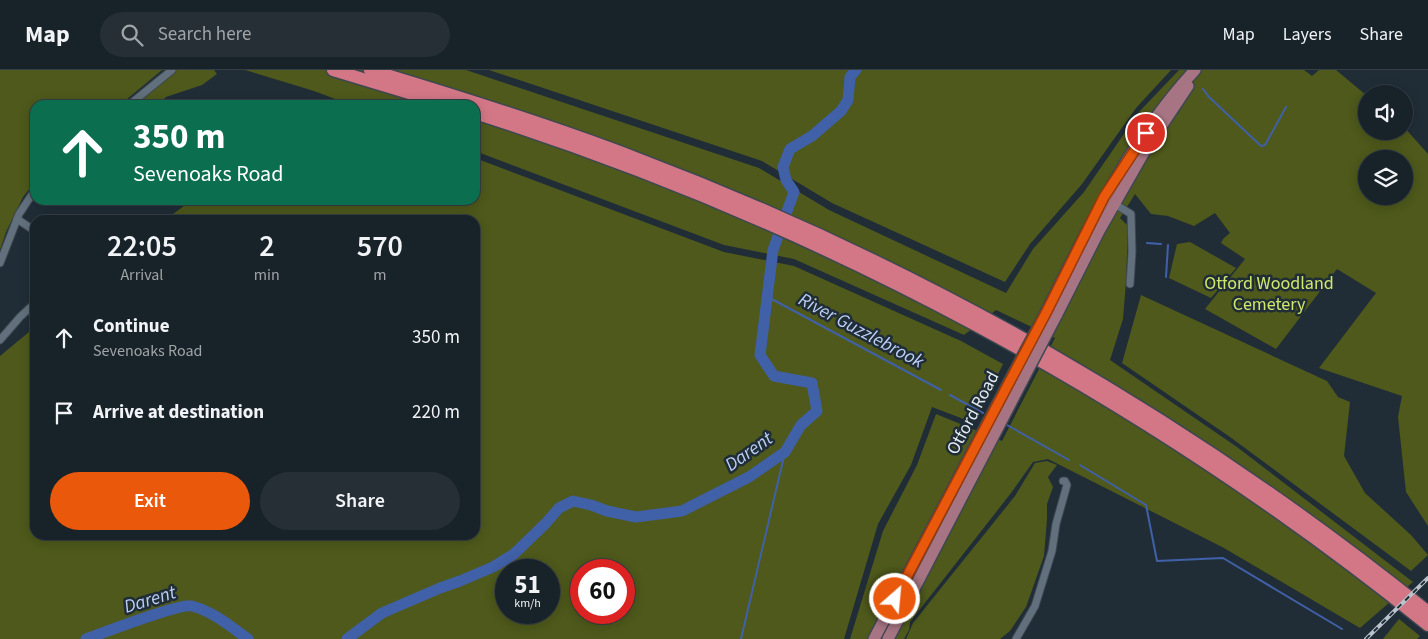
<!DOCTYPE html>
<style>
:root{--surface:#182229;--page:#252f35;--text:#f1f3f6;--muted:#9fa4a8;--line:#363f46;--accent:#ea580c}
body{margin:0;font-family:"Source Sans 3",sans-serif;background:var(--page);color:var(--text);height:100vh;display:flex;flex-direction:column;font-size:19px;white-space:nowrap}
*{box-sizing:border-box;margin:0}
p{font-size:16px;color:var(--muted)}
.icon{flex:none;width:28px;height:28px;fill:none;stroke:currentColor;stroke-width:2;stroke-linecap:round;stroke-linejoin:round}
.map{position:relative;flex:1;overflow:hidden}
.details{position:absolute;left:30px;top:145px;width:450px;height:325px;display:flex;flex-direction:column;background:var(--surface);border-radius:15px;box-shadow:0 2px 12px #0003,0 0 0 1px var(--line)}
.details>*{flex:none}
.hud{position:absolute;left:30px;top:30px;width:450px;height:105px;border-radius:15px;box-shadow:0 2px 12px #0003,0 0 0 1px var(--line);background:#0b6e4f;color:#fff;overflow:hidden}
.buttons{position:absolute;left:1358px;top:15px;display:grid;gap:10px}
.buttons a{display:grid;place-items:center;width:55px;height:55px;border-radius:50%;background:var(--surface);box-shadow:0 2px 12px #0003,0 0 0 1px var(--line);font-size:25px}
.speed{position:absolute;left:495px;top:489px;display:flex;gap:10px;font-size:25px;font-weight:700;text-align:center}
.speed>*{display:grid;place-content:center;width:65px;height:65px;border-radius:50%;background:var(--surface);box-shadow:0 2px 12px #0003,0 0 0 1px var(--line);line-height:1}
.speed small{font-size:12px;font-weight:400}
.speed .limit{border:8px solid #d22;background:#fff;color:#111}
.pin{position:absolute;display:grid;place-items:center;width:42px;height:42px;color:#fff;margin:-21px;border:2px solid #fff;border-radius:50%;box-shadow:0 1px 5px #0007}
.me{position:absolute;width:55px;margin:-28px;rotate:27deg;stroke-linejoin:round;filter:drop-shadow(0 0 4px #0008)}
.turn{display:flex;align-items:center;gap:18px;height:105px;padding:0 20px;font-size:22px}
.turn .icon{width:65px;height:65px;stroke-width:2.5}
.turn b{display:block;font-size:35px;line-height:42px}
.eta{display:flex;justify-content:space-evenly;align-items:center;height:85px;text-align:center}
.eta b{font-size:30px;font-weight:600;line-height:35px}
.action{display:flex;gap:10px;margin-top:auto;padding:10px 20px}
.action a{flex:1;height:58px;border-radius:30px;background:var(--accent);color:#fff;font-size:20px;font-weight:600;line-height:58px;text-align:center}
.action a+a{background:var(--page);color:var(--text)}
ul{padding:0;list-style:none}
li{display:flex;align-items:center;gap:15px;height:75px;padding:0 20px}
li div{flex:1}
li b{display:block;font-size:19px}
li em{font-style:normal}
header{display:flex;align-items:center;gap:30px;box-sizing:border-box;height:70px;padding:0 25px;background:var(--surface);border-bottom:1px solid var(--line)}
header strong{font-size:24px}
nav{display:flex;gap:28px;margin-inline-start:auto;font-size:18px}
.search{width:350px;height:45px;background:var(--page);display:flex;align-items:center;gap:12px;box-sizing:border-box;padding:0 18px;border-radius:28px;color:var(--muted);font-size:19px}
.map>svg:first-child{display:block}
.green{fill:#4e591b;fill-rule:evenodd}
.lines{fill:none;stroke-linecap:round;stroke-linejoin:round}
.stream{stroke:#4060a7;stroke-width:2}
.river{stroke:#4060a7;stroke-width:11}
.street-casing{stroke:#3d4851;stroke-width:9}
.primary-casing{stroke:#3d4851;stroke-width:14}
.highway-casing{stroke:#3d4851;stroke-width:15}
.street{stroke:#62707d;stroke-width:7}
.primary{stroke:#a67482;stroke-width:11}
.highway{stroke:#d37786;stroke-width:12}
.rail-casing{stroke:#bac3cb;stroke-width:4}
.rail{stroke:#202d37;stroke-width:2;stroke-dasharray:5.5;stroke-linecap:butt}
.primary-bridge-casing{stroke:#3d4851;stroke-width:14;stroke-linecap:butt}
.primary-bridge{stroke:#a67482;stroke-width:11}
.route-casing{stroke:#983908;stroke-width:12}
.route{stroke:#ea580c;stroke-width:9}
.labels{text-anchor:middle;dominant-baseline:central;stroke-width:5;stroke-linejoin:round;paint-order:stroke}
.park-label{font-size:18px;fill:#d0e76d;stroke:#202d37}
.street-label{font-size:18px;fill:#e3ebf2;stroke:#202d37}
.water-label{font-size:19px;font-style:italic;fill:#bbcef6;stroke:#202d37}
</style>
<header>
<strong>Map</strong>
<div class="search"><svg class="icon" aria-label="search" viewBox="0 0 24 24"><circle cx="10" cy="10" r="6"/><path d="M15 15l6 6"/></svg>Search here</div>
<nav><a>Map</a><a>Layers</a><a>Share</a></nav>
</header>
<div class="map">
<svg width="1428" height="569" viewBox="0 0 1428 569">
<rect width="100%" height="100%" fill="#202d37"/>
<g class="green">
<polygon points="0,0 162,0 120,35 35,35 35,112 23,127 6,162 0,180"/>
<polygon points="175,0 214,0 217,4 202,15 166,27 158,35 133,35"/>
<path d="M245,0H466L759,98L829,140L1006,223L1033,179L1084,122L1139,42L1179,0H1304L1312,6L1319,0H1336L1366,25V61H1404V57L1428,84V456L1406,422L1398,347L1402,326L1319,298L1376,223L1337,199L1276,279L1205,239L1245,189L1221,173L1223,169L1230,163L1215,143L1194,156L1168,146L1151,144L1135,124L1120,148L1128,156L1126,212L1123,249L1110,290L1237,377L1413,512L1360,558L1224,478L1048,389L1033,392L1011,423L910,552L909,560L904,569H850L883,461L917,395L936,344L1002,371L1055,268L996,240L964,265L794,189L724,175L475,81V35H351L314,21ZM1366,89H1404V126H1366Z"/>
<polygon points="489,0 1171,0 1136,38 1082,114 1030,174 1005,212 832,133 762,91"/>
<path d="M475,88L724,182L794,196L961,271L1003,294L974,353L932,337L911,395L878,454L844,569H0V286L35,257V465H475V150H165L192,130H475ZM506,500H549V542H506ZM581,500H624V542H581Z"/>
<polygon points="1190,172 1236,198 1211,228 1169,208 1177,174"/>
<polygon points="1141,225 1327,311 1338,327 1350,332 1344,386 1365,423 1411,465 1428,485 1411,501 1230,367 1122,293"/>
<polygon points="1047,391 1057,395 1048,407 1053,417 1047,434 1047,449 1044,486 1026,537 1010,561 1000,569 906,569 913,553 1015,426 1035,393"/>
<polygon points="1399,549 1420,566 1417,569 1383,569"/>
</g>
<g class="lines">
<g class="stream">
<polyline points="1203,19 1209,27 1261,76 1265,75 1286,37"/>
<polyline points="1147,173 1161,174"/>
<polyline points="1166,207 1168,175"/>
<polyline points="768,227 941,320"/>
<polyline points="950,325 983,343"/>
<polyline points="1007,355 1069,390"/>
<polyline points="1080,395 1146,435 1157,491 1223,488 1342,559"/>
<polyline points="741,569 785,382"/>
</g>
<g class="river">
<path d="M86,569C103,563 180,533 192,536C214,542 230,556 248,569"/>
<polyline points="347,569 382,543 440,518 460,511 493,497 514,484 546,453 559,438 573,431 591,435 607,441 636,447 682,441 749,407 785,382 801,355 817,341 812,313 774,306 760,285 773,180 794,122 786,110 783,97 790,79 812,66 841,41 848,30 850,7 856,0"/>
</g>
<g class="street-casing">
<g id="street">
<polyline points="129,35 172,0"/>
<polyline points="1113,133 1131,144 1132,182 1130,214"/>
<polyline points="17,149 35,161"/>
<polyline points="0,193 19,144 35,120"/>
<polyline points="0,270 20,247 35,233"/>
<polyline points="1016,569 1035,536 1052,481 1056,454 1067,415 1065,411 1063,411"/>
</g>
</g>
<g class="primary-casing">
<g id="primary">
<path d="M1047,241C1089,157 1130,70 1195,0"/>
<polyline points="1056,246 1099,161 1144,82 1188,16"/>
<polyline points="874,569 1013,305"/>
<polyline points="888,569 1022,311"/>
</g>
</g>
<g class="highway-casing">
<g id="highway">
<polyline points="333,0 449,35"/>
<path d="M370,0C460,27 550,55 638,89C923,197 1191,351 1428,542"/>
<path d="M475,43C821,153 1145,327 1428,555"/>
</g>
</g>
<use href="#street" class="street"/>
<use href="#primary" class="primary"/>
<use href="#highway" class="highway"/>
<g class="rail-casing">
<polyline id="rail" points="1366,569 1428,508"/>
</g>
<use href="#rail" class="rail"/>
<g class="primary-bridge-casing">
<g id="primary-bridge">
<polyline points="1013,305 1047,241"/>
<polyline points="1022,311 1056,246"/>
</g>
</g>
<use href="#primary-bridge" class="primary-bridge"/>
</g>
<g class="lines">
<g class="route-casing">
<polyline id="route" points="895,529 1047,241 1104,127 1146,63"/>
</g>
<use href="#route" class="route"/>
</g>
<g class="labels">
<g class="park-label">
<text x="1269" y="213">Otford Woodland<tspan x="1269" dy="21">Cemetery</tspan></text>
</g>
<g class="street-label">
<text transform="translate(973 343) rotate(-62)">Otford Road</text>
</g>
<g class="water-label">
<text transform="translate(861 261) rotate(28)">River Guzzlebrook</text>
<text transform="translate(749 382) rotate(-35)">Darent</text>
<text transform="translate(150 530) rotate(-17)">Darent</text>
</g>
</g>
</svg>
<div class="buttons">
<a><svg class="icon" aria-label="sound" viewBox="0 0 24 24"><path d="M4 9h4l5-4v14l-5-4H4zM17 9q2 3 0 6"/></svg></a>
<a><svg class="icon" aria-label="layers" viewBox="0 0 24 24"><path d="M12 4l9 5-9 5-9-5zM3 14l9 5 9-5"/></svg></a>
</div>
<div class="speed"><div>51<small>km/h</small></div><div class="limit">60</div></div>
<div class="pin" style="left:1146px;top:63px;background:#d93025"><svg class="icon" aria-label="arrive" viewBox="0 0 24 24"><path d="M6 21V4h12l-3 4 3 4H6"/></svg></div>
<svg class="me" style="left:895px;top:529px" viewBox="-20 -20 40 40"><circle r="17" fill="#ea580c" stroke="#fff" stroke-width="3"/><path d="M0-11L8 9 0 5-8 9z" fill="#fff"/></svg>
<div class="hud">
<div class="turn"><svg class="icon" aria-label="ahead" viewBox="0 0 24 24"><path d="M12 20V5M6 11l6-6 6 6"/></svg><div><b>350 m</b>Sevenoaks Road</div></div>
</div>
<section class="details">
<div class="eta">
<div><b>22:05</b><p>Arrival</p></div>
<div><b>2</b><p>min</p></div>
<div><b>570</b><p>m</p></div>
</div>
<ul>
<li><svg class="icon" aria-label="ahead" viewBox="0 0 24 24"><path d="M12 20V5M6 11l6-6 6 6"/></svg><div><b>Continue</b><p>Sevenoaks Road</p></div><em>350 m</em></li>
<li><svg class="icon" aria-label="arrive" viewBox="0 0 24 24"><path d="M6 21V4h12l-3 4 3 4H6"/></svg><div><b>Arrive at destination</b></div><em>220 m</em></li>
</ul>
<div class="action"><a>Exit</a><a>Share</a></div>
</section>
</div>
